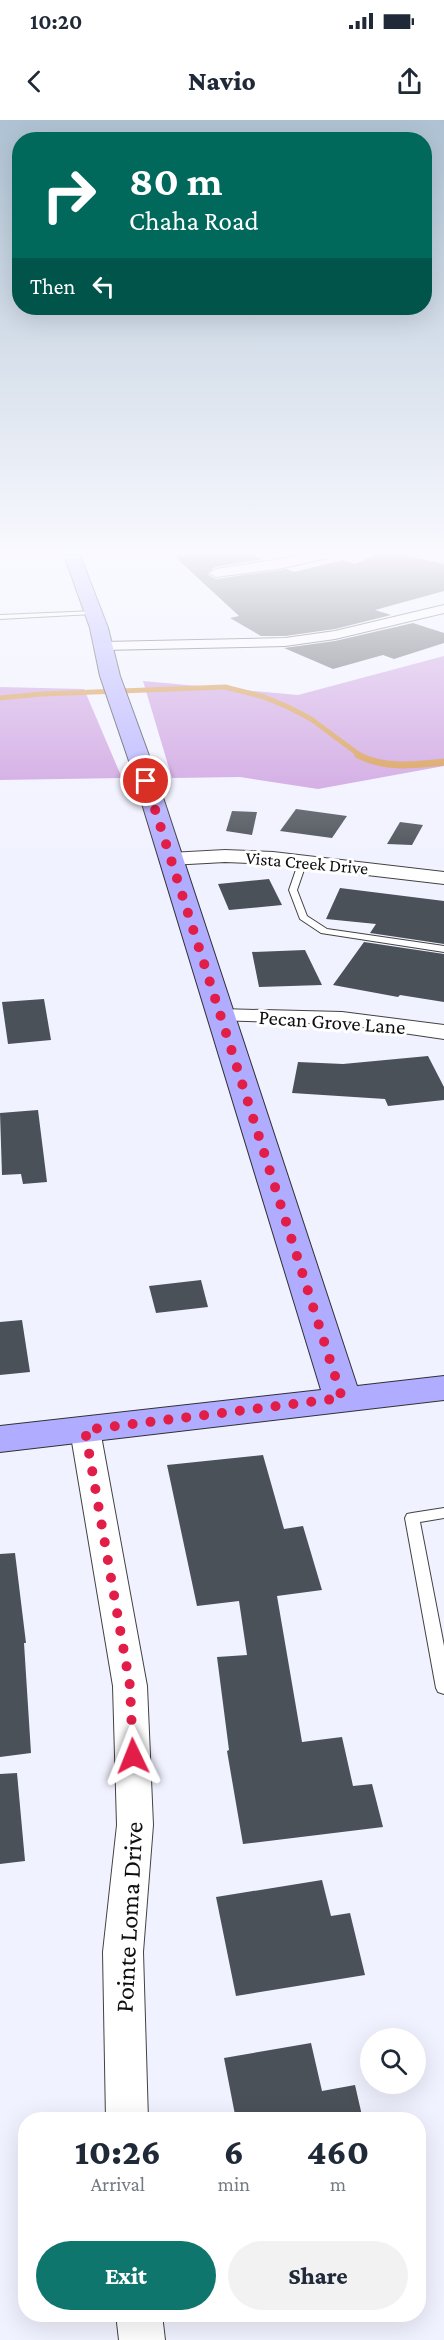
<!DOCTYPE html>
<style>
:root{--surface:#fff;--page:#f2f2f3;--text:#1f2937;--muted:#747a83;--accent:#0f766e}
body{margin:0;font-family:"Crimson Pro",serif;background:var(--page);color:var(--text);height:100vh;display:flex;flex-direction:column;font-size:22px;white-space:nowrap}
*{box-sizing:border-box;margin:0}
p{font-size:20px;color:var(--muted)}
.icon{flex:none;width:33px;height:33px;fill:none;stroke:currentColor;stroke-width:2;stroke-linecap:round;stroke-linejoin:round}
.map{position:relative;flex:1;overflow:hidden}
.details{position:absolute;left:18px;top:1992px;width:408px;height:210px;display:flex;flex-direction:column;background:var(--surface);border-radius:24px;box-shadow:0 6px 24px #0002}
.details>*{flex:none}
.banner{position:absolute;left:12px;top:12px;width:420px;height:183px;border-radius:24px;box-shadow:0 6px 24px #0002;background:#00695c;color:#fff;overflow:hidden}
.fabs{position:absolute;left:360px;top:1908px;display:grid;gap:12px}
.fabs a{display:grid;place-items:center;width:66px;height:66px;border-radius:50%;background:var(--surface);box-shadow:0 6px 24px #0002;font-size:30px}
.pin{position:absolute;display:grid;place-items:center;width:51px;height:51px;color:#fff;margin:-26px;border:3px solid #fff;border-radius:50%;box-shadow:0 2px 6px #0007}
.me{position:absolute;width:66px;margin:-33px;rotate:358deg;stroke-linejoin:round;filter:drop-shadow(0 0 4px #0008)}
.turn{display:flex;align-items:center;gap:21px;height:126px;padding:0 18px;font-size:27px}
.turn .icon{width:78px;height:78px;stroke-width:2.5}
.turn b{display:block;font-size:42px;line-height:51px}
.then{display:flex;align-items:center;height:57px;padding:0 18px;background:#0003;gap:12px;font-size:22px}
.eta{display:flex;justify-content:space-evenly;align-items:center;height:102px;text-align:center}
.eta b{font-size:36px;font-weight:800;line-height:42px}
.action{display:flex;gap:12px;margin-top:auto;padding:12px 18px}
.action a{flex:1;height:69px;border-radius:36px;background:var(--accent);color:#fff;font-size:24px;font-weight:800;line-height:69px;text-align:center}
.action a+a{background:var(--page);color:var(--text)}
.status{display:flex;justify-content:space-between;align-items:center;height:42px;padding:0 30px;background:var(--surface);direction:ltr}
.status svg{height:16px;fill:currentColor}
header{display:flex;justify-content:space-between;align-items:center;height:78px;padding:0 18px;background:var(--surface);font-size:27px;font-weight:800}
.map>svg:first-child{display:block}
.forest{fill:#c998dd}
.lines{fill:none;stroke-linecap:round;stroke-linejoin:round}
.stream-far1{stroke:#d28e39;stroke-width:5}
.stream{stroke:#d28e39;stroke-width:7}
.building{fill:#4b5158}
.lane-casing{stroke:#424242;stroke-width:2}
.street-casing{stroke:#424242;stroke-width:2}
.secondary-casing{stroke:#313131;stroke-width:2}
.lane{fill:#fff;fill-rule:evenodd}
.street{fill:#fff;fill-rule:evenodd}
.secondary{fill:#b0acff;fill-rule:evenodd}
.route{stroke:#e11d48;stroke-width:10;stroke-dasharray:0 18}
.labels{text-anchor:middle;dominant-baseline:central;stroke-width:6;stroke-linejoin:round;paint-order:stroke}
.far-street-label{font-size:18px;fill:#0f0f0f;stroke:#fff}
.street-label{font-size:21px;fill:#0f0f0f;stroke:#fff}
.near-street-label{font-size:26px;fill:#0f0f0f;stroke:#fff}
</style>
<div class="status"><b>10:20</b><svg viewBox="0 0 49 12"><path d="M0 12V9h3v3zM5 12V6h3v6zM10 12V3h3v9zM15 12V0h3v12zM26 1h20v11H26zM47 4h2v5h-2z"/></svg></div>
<header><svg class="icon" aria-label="back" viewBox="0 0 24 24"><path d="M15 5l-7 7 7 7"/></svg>Navio<svg class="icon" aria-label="share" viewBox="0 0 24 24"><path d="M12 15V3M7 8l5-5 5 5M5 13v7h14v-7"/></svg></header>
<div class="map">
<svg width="444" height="2220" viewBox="0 0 444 2220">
<rect width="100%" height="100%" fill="#f1f2ff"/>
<g class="forest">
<polygon points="444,536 444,646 318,669 240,657 172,658 143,561 298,575"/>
<polygon points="0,567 84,569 122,658 0,660"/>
</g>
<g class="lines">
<polyline class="stream-far1" points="0,578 42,574 225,567 264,577 288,587 311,599 361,636"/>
<path class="stream" d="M358,635C385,649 415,645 444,642"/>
</g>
<g class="building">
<polygon points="173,435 252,435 263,439 215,447 207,454 216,459 287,449 294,452 343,440 355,444 375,435 403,435 444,444 444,471 375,490 391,495 335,509 285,516 261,516 230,498 239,496"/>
<polygon points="413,503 444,513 444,523 394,539 383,535 333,549 284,528 335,521"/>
<polygon points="296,689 347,696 332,718 280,711"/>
<polygon points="232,691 257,692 252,715 226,711"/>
<polygon points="400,702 423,705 412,725 387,724"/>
<polygon points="269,759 282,785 229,790 218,764"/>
<polygon points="340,768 444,781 444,824 370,813 376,804 326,799"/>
<polygon points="364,822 444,834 444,882 400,875 398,877 333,865"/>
<polygon points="305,830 322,865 259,867 252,832"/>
<polygon points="44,879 51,920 8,924 2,882"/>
<polygon points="428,936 444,967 444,980 388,986 385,979 292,973 298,942 343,944"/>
<polygon points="38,990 47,1062 23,1064 21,1054 2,1055 0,993"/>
<polygon points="201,1160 208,1187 156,1193 149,1166"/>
<polygon points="22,1200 30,1252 0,1255 0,1202"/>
<polygon points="263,1335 284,1409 303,1406 322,1470 277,1476 302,1622 342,1617 353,1666 372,1664 383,1707 243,1724 227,1631 229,1630 217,1537 247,1535 239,1481 197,1486 167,1345"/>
<polygon points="15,1433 26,1523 24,1523 31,1633 0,1637 0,1434"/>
<polygon points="17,1653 25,1741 0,1744 0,1654"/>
<polygon points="322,1760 331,1796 350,1793 365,1855 236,1876 216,1777"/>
<polygon points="311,1923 322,1971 355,1965 363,2000 236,2000 224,1938"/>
</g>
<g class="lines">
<g class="lane-casing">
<g id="lane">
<polygon points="95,491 96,492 93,494 0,499 0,495"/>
<polygon points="303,738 307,741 297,770 307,796 327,809 444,826 444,832 321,813 300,799 289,770 299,741"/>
<polygon points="444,1388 444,1398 420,1402 444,1526 444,1574 438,1572 436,1568 405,1398 407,1394 412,1393"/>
</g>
</g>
<g class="street-casing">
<g id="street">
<polygon points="305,435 328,435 327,438 283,448 216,457 209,453 216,449"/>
<polygon points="444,485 444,493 335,519 285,526 103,530 96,526 103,522 285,518 335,511"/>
<polygon points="225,730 273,732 444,752 444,764 273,744 225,742 170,745 163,743 161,739 163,735 170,733"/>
<polygon points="220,889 342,892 444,905 444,919 342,904 212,900 209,895 212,890"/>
<polygon points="85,1300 95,1303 100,1310 147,1566 153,1705 143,1832 148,2000 106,2000 103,1832 117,1705 113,1566 70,1310 75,1303"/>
<polygon points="116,2194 162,2194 165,2220 119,2220"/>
</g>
</g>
<g class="secondary-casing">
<polygon id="secondary" points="64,435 80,435 108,508 120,556 151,641 357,1266 444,1256 444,1280 0,1332 0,1306 321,1270 129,641 100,556 90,508"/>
</g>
<use href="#lane" class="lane"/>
<use href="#street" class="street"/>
<use href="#secondary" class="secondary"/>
</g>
<linearGradient id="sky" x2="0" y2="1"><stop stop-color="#aec2d3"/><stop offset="0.58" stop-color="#f9f9ff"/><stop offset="1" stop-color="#f9f9ff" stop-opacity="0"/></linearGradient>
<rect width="444" height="746" fill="url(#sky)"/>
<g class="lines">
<polyline class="route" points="133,1636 130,1566 85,1310 342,1278 146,661"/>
</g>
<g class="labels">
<g class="far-street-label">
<text transform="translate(307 743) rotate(5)">Vista Creek Drive</text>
</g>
<g class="street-label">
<text transform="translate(332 902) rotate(4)">Pecan Grove Lane</text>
</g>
<g class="near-street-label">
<text transform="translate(129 1797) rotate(-87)">Pointe Loma Drive</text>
</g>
</g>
</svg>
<div class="fabs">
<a><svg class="icon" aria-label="search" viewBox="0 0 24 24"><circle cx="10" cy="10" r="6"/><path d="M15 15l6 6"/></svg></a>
</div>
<div class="pin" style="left:146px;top:661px;background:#d93025"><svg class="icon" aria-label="arrive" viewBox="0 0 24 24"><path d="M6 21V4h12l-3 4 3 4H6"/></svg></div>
<svg class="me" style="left:133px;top:1636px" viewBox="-20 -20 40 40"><path d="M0-17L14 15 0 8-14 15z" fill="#e11d48" stroke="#fff" stroke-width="4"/></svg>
<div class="banner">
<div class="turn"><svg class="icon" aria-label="right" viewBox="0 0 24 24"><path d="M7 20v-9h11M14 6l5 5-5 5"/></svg><div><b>80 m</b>Chaha Road</div></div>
<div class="then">Then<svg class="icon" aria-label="left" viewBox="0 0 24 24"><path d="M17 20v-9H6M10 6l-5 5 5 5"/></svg></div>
</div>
<section class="details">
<div class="eta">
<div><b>10:26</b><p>Arrival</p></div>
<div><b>6</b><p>min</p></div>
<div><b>460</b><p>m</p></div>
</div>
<div class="action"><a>Exit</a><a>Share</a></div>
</section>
</div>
